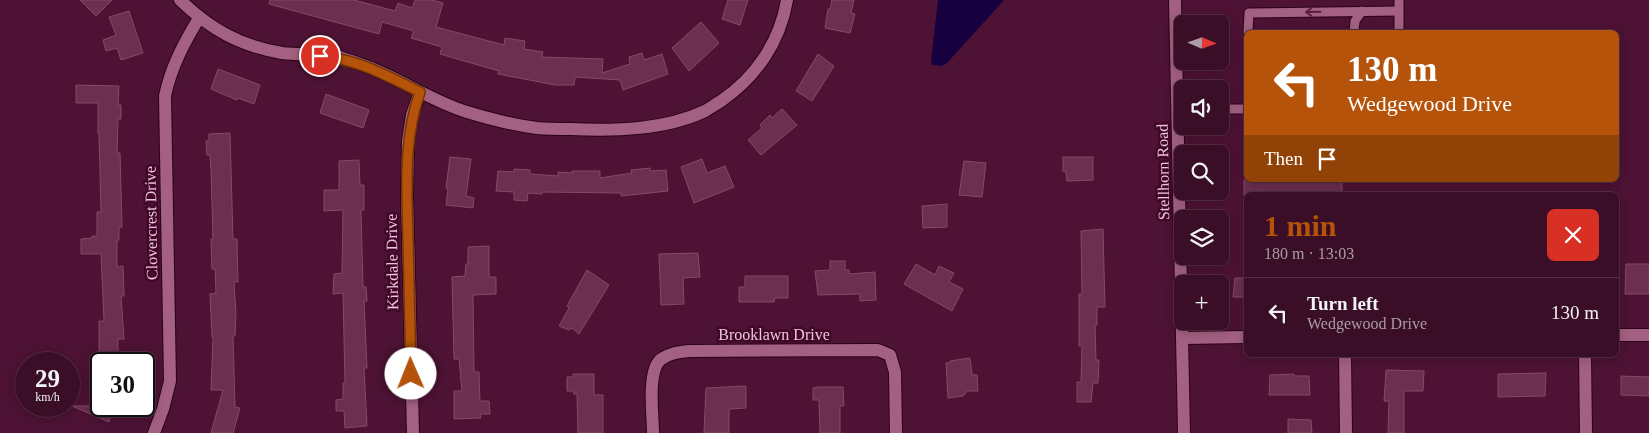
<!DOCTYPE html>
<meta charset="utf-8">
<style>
:root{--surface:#3a0e27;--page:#41172f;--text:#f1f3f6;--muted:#ab9ca7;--line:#542e44;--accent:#b45309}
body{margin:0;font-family:Georgia,serif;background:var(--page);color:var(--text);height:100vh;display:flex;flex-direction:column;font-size:19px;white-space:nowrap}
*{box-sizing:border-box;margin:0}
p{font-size:16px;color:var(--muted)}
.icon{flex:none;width:28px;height:28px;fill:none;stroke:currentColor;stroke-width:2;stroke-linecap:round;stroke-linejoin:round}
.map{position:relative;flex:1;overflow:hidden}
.panel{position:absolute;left:1244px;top:192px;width:375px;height:165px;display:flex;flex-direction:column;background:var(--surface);border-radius:8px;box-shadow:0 2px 12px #0003,0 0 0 1px var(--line)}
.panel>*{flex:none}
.banner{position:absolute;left:1244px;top:30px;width:375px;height:152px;border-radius:8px;box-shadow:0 2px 12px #0003,0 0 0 1px var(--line);background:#b45309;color:#fff;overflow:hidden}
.needle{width:32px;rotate:92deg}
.fabs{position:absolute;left:1174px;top:15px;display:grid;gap:10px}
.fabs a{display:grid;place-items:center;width:55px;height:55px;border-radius:8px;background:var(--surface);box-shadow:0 2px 12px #0003,0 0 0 1px var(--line);font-size:25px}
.speed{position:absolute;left:15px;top:352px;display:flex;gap:10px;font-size:25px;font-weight:700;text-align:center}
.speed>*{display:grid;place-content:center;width:65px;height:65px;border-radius:50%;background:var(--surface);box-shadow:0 2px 12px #0003,0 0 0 1px var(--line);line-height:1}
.speed small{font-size:12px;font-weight:400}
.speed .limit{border:2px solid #111;border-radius:8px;background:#fff;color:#111}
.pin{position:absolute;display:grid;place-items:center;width:42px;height:42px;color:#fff;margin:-21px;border:2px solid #fff;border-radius:50%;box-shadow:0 1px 5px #0007}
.me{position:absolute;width:55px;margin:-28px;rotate:359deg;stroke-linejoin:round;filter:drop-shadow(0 0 4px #0008)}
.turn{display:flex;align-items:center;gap:18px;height:105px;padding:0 20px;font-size:22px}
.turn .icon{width:65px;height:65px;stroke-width:2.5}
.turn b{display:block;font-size:35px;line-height:42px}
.then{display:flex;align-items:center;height:48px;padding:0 20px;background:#0003;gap:10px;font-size:19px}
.round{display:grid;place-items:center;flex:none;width:52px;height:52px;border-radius:8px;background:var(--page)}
.summary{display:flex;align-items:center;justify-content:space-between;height:85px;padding:0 20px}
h1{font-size:30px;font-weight:800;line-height:38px;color:var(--accent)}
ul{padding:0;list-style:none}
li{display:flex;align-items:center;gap:15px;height:70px;padding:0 20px;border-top:1px solid var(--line)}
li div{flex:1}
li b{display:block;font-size:19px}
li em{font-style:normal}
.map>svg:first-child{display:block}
.water{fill:#16003f}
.building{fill:#6c2f4f;stroke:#884869}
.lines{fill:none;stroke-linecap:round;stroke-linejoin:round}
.service-casing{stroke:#2c021a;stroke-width:11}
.minor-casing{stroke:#2c021a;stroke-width:14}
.secondary-casing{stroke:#2c021a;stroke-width:14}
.service{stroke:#a36081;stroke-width:9}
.minor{stroke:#a36081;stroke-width:12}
.secondary{stroke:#a36081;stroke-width:12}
.oneway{stroke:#5a1c40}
.route-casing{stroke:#753606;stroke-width:12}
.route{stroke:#b45309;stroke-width:9}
.labels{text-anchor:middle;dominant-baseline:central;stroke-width:5;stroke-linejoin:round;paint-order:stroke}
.street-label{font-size:16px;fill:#ecc7d7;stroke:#41062a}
</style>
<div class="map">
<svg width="1649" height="433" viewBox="0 0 1649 433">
<rect width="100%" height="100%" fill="#4d1234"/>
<polygon class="water" points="938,0 1004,0 947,63 941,66 932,65 931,60"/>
<g class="building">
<polygon points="80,0 112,0 96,16"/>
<polygon points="270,0 354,0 395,11 398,3 412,8 415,0 432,0 443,3 436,27 504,45 505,38 525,41 524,49 543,52 542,57 603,59 602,73 630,64 629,57 642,53 644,60 662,54 668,74 623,90 620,80 575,77 574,85 555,85 498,74 499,71 440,54 442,47 411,38 414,31 382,22 379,34 269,4"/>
<polygon points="728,0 748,0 740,25 722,19"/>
<polygon points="832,0 854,0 851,13 855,14 850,33 825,28 828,9 830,9"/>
<polygon points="129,11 143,53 121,60 117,48 106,51 103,40 116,35 109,17"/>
<polygon points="701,22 719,43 689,71 672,48"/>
<polygon points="818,54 834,66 812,101 796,91"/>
<polygon points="218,69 260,85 254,104 238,98 237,100 211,89"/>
<polygon points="76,85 119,86 118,105 121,105 121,119 118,119 117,153 120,153 122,227 119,227 119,240 117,240 117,267 123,266 124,296 121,296 124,339 118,339 118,364 99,364 99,321 104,321 101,254 81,254 81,239 92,238 92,236 97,236 97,212 101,212 99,134 98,134 98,103 76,103"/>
<polygon points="326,94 369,110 363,128 320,113"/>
<polygon points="782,109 797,125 761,155 748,140 762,128 760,125 770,115 772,118"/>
<polygon points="230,133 233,239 237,239 238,282 234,282 236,313 235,336 233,336 235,407 240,408 233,433 211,433 223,390 211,390 213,337 212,337 210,294 216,293 215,269 212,269 211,239 213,239 211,171 210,155 207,155 206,141 209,140 209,134"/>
<polygon points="450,157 471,159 466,196 474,198 473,208 446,205 448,189 446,188"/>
<polygon points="1063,157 1093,157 1093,180 1067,181 1066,172 1063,171"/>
<polygon points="702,159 707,173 725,166 734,187 694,203 681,167"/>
<polygon points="359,160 360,185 364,185 364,210 361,210 363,287 366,287 367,301 364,301 367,368 364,368 367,426 345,428 344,411 336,411 336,400 343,399 343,383 345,383 343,293 333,294 334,274 342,273 343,210 324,211 324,190 339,190 339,161"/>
<polygon points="964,161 986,163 982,197 959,195"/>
<polygon points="650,168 650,171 666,170 668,191 621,196 621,193 542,192 542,194 528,193 527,201 514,200 514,192 496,191 498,171 514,172 514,169 530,170 530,174 558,176 558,172 572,173 572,171 600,171 600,178 632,173 631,170"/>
<rect x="1244" y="180" width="98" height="15"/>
<polygon points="947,204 947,227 923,228 922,206"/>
<polygon points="1103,229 1105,307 1097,307 1097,325 1095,326 1096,360 1099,360 1098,383 1093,383 1091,402 1077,402 1077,382 1081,382 1082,346 1079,346 1079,294 1082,294 1081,231"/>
<polygon points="489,246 489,277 496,277 496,294 473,295 474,372 479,372 480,401 489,401 490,414 480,414 481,418 454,419 454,391 462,391 459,359 454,359 452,277 465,276 466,264 468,264 468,247"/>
<polygon points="698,253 700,277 683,278 684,304 661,305 659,254"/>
<polygon points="830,261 845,261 845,270 849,270 849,274 875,272 876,300 860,301 860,294 818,295 815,271 830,270"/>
<polygon points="916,264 935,275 939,266 954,273 949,282 963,289 952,311 904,284"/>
<polygon points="1626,264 1649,264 1649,294 1625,294"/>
<polygon points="587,270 609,285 579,334 572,328 569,330 559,326 569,308 567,306"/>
<polygon points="745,276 788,276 788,298 775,298 774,302 739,302 739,287 745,287"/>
<polygon points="1235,278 1246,278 1246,297 1233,297"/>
<polygon points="970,358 972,375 977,375 978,391 968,391 963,396 948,398 946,363 951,362 950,361"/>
<polygon points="1386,370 1424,371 1423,391 1404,391 1404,433 1388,433 1389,401 1384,401"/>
<polygon points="1546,373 1545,396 1498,397 1498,374"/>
<polygon points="573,374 594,374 594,395 603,395 603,433 578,433 577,394 574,394 573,391 567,391 567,377 573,377"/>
<polygon points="1294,374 1294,376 1309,376 1310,395 1269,395 1270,375"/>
<polygon points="1621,376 1649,377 1649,396 1621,395"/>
<polygon points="746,386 746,408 729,409 729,433 704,433 706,388"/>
<polygon points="819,387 843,387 844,406 840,406 840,433 820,433 819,400 813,400 813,388"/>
<polygon points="72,406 115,406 109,422"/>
<polygon points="1288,419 1311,420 1312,433 1288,433"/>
</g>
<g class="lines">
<g class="service-casing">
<g id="service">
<polyline points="1399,0 1399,32"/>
<polyline points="1248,32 1249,13 1399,11"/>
<polyline points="1354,32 1355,21 1362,11"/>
<polyline points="1220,109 1246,109"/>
</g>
</g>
<g class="minor-casing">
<g id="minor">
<path d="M180,0C210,29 240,46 282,53C301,55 320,54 339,57C346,59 353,62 360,64C397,76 430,101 467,112C490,119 513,125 537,128C548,129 560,129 571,129C615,131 665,130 705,111C710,108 716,104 721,101C756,77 780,42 787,0"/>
<polyline points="1616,335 1649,335"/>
<polyline points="1182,338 1246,337"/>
<polyline points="1345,355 1346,433"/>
<polyline points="1585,355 1586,433"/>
<path d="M154,433L163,409L170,381L165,96C171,67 184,43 199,18"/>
<polyline points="413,433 407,196 408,141 412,115 420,92"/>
<path d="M653,433C653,415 647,373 660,360C669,353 679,352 689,351L878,350L890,355L895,372L896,433"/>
</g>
</g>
<g class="secondary-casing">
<polyline id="secondary" points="1175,0 1184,433"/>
</g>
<use href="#service" class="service"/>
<use href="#minor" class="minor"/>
<use href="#secondary" class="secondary"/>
</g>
<defs><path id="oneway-shaft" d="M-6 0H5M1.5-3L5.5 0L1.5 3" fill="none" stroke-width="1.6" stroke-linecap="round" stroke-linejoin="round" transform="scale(1.25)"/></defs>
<use class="oneway" href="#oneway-shaft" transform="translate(1313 12) rotate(179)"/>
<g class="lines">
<g class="route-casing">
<path id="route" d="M320,56C358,59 387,76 420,92C403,140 407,189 408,240C409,284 410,329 411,374"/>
</g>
<use href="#route" class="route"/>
</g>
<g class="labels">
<g class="street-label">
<text transform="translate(1163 172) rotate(-91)">Stellhorn Road</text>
<text transform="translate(151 223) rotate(-91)">Clovercrest Drive</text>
<text transform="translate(392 262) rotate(-91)">Kirkdale Drive</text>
<text x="774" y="334">Brooklawn Drive</text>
</g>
</g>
</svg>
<div class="fabs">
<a><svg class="needle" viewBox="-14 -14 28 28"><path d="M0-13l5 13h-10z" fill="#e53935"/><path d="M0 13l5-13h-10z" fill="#ab9ca7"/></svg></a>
<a><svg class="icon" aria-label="sound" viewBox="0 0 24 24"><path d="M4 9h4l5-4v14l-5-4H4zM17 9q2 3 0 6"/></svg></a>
<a><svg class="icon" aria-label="search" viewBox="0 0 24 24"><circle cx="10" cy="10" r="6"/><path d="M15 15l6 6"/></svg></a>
<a><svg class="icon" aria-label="layers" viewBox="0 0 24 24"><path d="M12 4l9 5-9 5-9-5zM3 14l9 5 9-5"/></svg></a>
<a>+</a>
</div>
<div class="speed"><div>29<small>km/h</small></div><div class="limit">30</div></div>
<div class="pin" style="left:320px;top:56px;background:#d93025"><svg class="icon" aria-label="arrive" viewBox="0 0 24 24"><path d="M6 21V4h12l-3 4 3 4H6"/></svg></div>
<svg class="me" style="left:411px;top:374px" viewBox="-20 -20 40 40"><circle r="19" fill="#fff"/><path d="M0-13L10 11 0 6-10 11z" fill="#b45309"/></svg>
<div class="banner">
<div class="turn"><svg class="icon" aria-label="left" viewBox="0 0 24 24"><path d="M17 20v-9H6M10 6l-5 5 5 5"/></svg><div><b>130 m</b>Wedgewood Drive</div></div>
<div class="then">Then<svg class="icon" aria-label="arrive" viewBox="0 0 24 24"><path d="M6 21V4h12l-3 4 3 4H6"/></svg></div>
</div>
<section class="panel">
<div class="summary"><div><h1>1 min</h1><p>180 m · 13:03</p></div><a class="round" style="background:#d93025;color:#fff"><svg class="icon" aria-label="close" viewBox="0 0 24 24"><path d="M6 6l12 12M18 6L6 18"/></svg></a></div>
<ul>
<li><svg class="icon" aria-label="left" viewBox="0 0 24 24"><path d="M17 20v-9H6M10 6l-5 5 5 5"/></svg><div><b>Turn left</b><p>Wedgewood Drive</p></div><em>130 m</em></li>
</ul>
</section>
</div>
